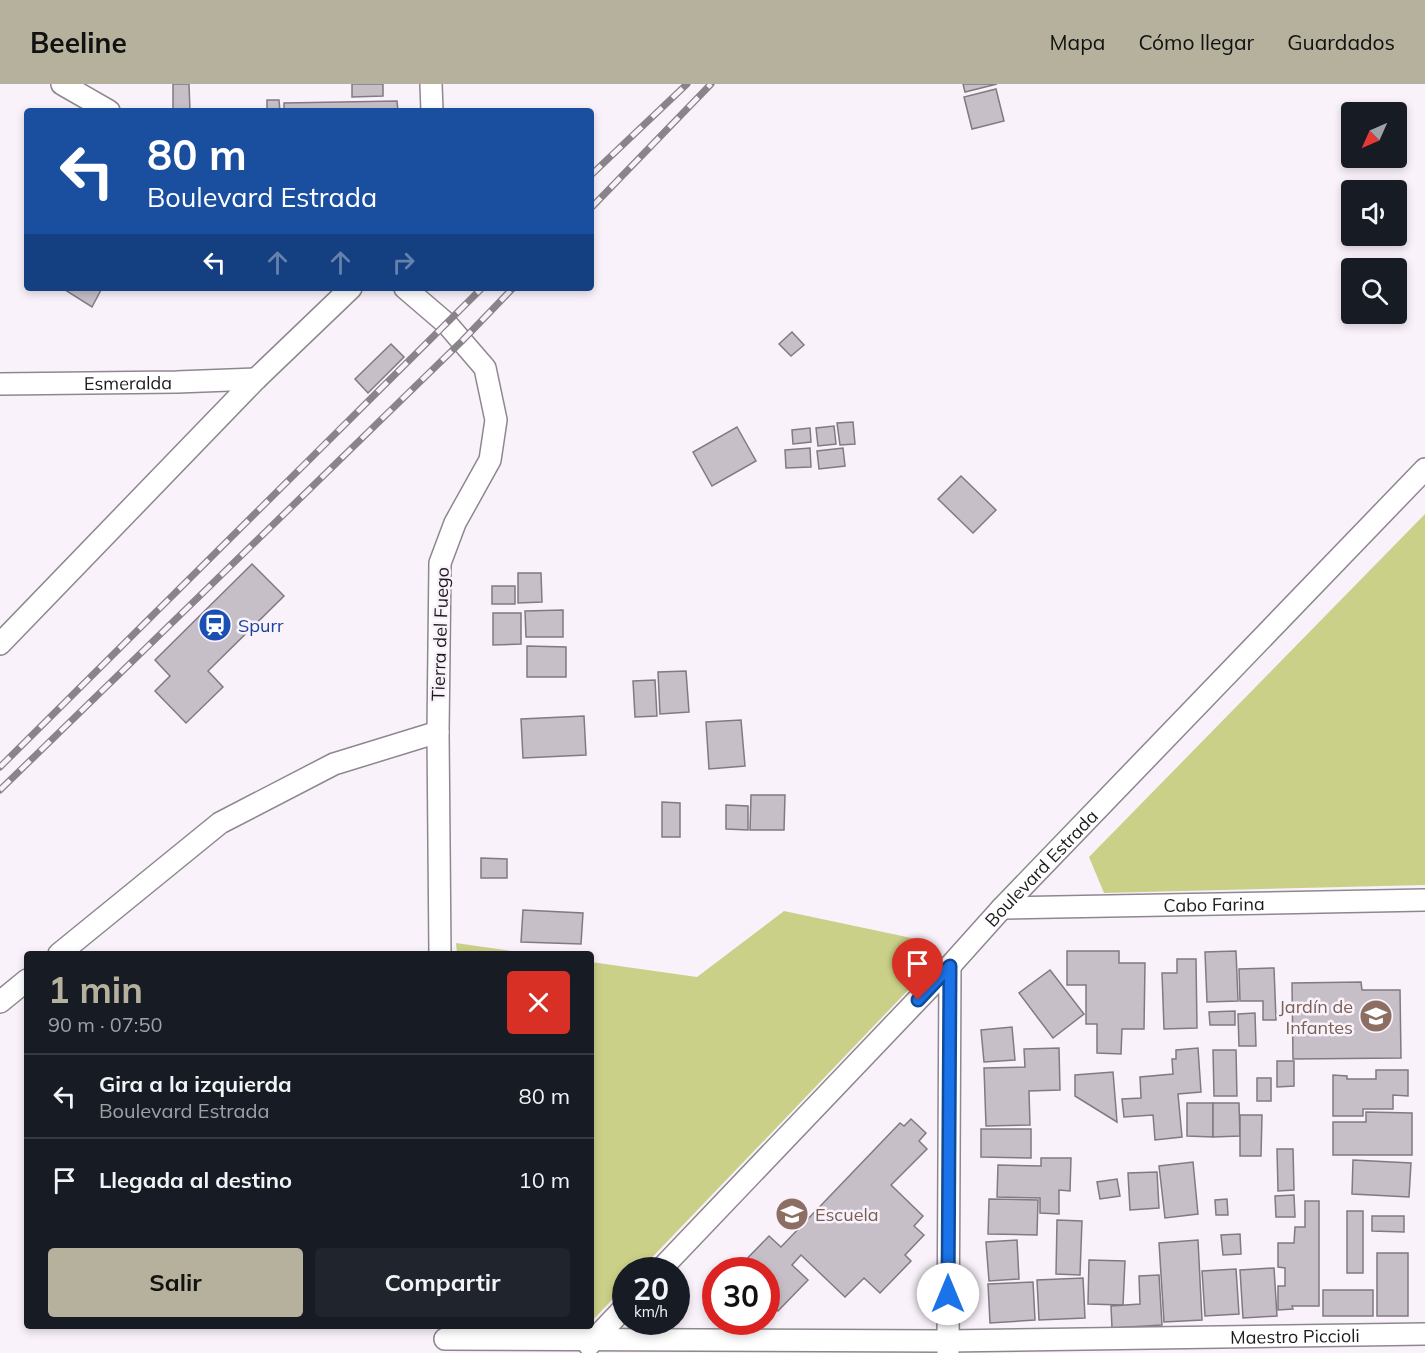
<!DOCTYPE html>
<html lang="es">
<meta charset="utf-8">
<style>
:root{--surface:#171b24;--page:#20242c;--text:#f1f3f6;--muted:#9ea1a6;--line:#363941;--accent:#b6b19c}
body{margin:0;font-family:Mulish,sans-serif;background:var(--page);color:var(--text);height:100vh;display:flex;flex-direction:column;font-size:22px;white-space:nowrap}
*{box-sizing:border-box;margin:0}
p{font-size:20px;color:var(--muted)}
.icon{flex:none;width:33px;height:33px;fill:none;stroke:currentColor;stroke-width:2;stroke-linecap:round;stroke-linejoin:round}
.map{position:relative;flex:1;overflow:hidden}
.panel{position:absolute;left:24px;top:867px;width:570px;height:378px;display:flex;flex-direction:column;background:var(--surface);border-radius:6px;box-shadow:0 3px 9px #0003}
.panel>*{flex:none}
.banner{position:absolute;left:24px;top:24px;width:570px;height:183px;border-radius:6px;box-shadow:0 3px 9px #0003;background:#1a4fa0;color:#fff;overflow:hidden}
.needle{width:39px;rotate:225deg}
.tools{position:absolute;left:1341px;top:18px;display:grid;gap:12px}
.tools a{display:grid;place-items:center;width:66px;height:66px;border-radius:6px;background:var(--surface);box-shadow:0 3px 9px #0003;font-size:30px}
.speed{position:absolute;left:612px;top:1173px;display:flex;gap:12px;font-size:30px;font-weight:700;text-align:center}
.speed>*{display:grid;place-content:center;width:78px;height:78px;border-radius:50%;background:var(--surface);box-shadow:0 3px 9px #0003;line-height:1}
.speed small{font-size:15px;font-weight:400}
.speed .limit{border:9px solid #d22;background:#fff;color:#111}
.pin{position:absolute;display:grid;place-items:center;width:51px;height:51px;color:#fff;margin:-62px -26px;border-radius:50% 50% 50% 0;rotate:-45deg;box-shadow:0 0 6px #0007}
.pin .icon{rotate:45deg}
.me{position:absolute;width:66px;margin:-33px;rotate:0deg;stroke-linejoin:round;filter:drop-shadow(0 0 4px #0008)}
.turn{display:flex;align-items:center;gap:21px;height:126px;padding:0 24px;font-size:27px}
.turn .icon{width:78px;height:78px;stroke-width:2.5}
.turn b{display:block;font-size:42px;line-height:51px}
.lanes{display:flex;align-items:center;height:57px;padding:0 24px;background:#0003;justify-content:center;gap:30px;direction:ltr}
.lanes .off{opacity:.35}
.round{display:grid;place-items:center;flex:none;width:63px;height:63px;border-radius:6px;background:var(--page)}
.summary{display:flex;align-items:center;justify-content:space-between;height:102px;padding:0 24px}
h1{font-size:36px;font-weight:700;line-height:45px;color:var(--accent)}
.cta{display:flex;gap:12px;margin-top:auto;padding:12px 24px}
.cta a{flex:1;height:69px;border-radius:6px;background:var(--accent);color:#111;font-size:24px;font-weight:700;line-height:69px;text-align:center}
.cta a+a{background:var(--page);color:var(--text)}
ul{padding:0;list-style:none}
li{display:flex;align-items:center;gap:18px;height:84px;padding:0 24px;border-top:2px solid var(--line)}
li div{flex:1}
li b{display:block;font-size:22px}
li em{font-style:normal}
header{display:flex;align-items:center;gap:36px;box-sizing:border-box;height:84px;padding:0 30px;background:var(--accent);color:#111}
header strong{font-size:28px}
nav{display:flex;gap:33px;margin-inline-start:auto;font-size:21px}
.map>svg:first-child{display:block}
.green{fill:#cbd088}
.building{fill:#c7bfc7;stroke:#817a82;stroke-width:1.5}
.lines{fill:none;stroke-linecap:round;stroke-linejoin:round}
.minor-casing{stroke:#8e878f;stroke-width:24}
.minor{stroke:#fff;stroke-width:21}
.rail-casing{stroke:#898489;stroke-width:7}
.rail{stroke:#faf2fb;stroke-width:4.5;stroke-dasharray:14;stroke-linecap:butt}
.route-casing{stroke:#114b97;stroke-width:15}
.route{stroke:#1a73e8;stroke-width:10}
.labels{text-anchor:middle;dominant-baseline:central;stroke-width:5;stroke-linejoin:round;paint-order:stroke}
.street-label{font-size:18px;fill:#1d1a1d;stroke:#faf2fb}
.transit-label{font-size:18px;fill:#164399;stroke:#faf2fb;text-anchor:start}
.education-label{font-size:18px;fill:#785e54;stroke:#faf2fb;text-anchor:end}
</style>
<header>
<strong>Beeline</strong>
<nav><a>Mapa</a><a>Cómo llegar</a><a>Guardados</a></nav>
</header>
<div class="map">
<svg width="1425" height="1269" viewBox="0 0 1425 1269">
<rect width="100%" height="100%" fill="#faf2fb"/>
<g class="green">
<polygon points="1425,430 1425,801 1104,809 1089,773"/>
<polygon points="784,827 921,856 936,877 640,1186 626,1186 625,1202 591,1238 591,878 697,893"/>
<polygon points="456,859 532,870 457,870"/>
</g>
<g class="building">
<polygon points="173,0 189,0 190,27 173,27"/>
<polygon points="352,0 383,0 383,12 352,13"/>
<polygon points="963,0 997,0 965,8"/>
<polygon points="996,5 1004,37 972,45 964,13"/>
<polygon points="267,16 279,16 280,27 267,27"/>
<polygon points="397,17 398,27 284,27 284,19"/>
<polygon points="62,204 102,204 92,223"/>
<polygon points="792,248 804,261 791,272 779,260"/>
<polygon points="391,260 404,273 368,309 355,295"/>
<polygon points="853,338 855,360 840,361 837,339"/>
<polygon points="834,342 836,360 818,362 816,344"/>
<polygon points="737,343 756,377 712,402 693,368"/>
<polygon points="810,344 811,358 793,360 792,346"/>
<polygon points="810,364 811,383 786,384 785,366"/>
<polygon points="843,364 845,382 819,385 817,367"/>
<polygon points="961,392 996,426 973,449 938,415"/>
<polygon points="252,480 284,512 208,587 223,603 186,639 155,607 170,592 155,576"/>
<polygon points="518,489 541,489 542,518 518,519"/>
<rect x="492" y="502" width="23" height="18"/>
<polygon points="563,526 563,553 526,553 525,527"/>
<polygon points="493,529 521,529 521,560 493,561"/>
<polygon points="527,562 566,563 566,593 527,593"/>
<polygon points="686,587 689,628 660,630 658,588"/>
<polygon points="655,596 657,632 635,633 633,597"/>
<polygon points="584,632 586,671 523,674 521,635"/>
<polygon points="741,636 745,682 709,685 706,638"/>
<polygon points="751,711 785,711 784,746 750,746"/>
<polygon points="662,718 680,719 680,753 662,753"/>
<polygon points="726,721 748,722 748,746 726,745"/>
<polygon points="481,774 507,775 507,794 481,794"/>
<polygon points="523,826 583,829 581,860 521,858"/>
<polygon points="1067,867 1119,867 1119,879 1145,879 1144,945 1122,945 1121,970 1097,969 1097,940 1086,940 1086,901 1067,901"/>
<polygon points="1236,867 1238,917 1207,918 1205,868"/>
<polygon points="1177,875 1196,875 1197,944 1164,945 1162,889 1177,889"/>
<polygon points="1274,884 1276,936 1263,936 1263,917 1240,917 1239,885"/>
<polygon points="1050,886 1084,930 1053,954 1019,909"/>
<polygon points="1361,898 1362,906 1400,906 1401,974 1293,975 1292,899"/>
<polygon points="1235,927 1235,941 1210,941 1209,928"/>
<polygon points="1255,929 1256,962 1239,962 1238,930"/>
<polygon points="1012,943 1015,976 984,978 981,946"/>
<polygon points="1059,964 1060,1006 1029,1007 1030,1041 986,1042 984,984 1025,983 1024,965"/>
<polygon points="1198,964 1201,1008 1178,1010 1182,1053 1155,1056 1153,1031 1124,1033 1122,1015 1141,1014 1140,993 1173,990 1172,975 1176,975 1176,966"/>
<polygon points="1213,966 1236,966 1237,1012 1214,1012"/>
<polygon points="1277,977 1294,977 1294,1002 1277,1003"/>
<polygon points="1376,986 1408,986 1408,1012 1393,1011 1393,1025 1363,1025 1363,1032 1333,1032 1333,991 1347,992 1347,995 1376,995"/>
<polygon points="1113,988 1117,1038 1075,1012 1075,991"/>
<rect x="1257" y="994" width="14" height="23"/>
<polygon points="1187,1019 1213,1019 1213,1053 1187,1052"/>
<polygon points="1213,1019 1239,1019 1240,1052 1213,1053"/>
<polygon points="1366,1028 1412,1029 1412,1071 1333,1071 1333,1038 1366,1038"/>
<polygon points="1240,1031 1262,1031 1261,1072 1240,1072"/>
<polygon points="911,1035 926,1049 919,1057 927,1065 891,1101 923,1132 914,1142 924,1151 905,1171 911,1177 880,1209 864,1194 845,1213 801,1171 792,1181 808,1196 778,1227 766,1216 766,1186 736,1186 769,1152 781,1163 900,1039 904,1042"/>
<polygon points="981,1045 1031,1045 1031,1074 981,1073"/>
<polygon points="1277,1065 1293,1065 1294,1106 1278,1107"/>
<polygon points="1041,1074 1071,1074 1070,1107 1059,1106 1059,1130 1040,1129 1040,1114 997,1113 998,1081 1041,1082"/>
<polygon points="1353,1076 1411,1079 1409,1113 1352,1110"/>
<polygon points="1193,1078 1198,1130 1165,1134 1159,1082"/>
<polygon points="1157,1088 1159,1124 1130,1126 1128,1089"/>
<polygon points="1117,1095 1120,1112 1100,1115 1097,1098"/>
<polygon points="1294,1111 1295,1133 1276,1133 1275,1112"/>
<polygon points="989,1115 1038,1116 1037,1151 988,1150"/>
<polygon points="1227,1115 1228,1131 1216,1131 1215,1116"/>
<polygon points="1305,1117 1319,1117 1319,1222 1292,1222 1293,1225 1278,1226 1278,1202 1285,1202 1285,1184 1278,1183 1278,1159 1294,1159 1295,1143 1305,1143"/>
<rect x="1347" y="1127" width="16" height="62"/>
<polygon points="1372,1132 1404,1132 1404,1148 1372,1147"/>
<polygon points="1057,1136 1082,1137 1080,1191 1056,1190"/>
<polygon points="1240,1150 1241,1170 1223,1171 1221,1151"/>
<polygon points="1017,1156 1019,1195 989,1197 986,1158"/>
<polygon points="1198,1156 1202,1236 1164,1238 1159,1159"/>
<rect x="1377" y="1169" width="31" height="63"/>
<polygon points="1089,1176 1125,1177 1123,1221 1088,1220"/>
<polygon points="1274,1184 1277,1232 1243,1234 1240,1186"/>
<polygon points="1236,1185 1239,1230 1205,1232 1202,1187"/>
<polygon points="1159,1191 1162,1241 1112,1244 1111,1222 1140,1220 1139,1192"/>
<polygon points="1083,1194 1085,1234 1039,1236 1037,1196"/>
<polygon points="1033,1198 1035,1236 990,1239 988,1200"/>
<rect x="1323" y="1206" width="50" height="26"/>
</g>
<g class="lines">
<g class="minor-casing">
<g id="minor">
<polyline points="62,0 109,27"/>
<polyline points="431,0 432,27"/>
<polyline points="405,204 447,240 485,284 496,336 490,376 455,439 440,479 438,648 440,870"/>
<path id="s1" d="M0,300L177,298L256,295"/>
<polyline points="0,560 256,295 351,204"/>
<path id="s2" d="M1002,824L1425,816"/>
<polyline points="59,870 220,739 334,680 438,648"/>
<polyline points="0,918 27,896"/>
<path id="s3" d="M660,1186L950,882L1002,824L1425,385"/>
<path id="s4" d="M445,1255L947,1257L1425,1250"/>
<polyline points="589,1261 626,1222"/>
<polyline points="948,1269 950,882"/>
</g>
</g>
<use href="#minor" class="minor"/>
<g class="rail-casing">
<g id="rail">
<polyline points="591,91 687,0"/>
<polyline points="591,124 711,0"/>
<polyline points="0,683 482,204"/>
<polyline points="0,706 462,257 513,204"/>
</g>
</g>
<use href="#rail" class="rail"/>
</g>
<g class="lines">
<g class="route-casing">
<polyline id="route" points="918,916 950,882 948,1210"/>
</g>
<use href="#route" class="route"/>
</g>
<defs>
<g id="station-disc" transform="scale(1.725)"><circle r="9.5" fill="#1a4fb4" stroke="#faf2fb"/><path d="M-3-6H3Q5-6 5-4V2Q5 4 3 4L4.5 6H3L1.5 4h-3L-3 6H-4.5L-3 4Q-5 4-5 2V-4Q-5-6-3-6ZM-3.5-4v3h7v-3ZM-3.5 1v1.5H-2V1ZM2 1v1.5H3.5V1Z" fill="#fff"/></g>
<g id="school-disc" transform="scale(1.725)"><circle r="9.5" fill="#8d6e63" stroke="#faf2fb"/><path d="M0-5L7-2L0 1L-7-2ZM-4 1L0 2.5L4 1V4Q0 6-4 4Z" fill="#fff"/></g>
</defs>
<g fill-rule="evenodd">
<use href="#station-disc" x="215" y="541"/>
<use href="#school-disc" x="1376" y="932"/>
<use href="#school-disc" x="792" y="1130"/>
</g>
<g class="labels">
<g class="street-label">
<text stroke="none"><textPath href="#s1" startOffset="128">Esmeralda</textPath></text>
<text transform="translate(440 550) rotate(-88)">Tierra del Fuego</text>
<text stroke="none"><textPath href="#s3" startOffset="554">Boulevard Estrada</textPath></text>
<text stroke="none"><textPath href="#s2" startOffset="212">Cabo Farina</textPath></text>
<text stroke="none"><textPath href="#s4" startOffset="850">Maestro Piccioli</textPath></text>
</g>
<g class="transit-label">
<text x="238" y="541">Spurr</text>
</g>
<g class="education-label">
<text x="1353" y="922">Jardín de<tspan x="1353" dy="21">Infantes</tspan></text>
<text x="815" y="1130" text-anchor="start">Escuela</text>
</g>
</g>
</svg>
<div class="tools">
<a><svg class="needle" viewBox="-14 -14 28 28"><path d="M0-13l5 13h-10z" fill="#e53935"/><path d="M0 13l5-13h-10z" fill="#9ea1a6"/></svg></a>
<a><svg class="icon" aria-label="sound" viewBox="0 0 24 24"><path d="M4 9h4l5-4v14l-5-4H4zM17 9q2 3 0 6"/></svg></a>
<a><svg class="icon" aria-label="search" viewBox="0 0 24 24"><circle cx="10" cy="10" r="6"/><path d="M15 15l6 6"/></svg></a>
</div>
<div class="speed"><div>20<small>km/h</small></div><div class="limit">30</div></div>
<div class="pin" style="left:918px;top:916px;background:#d93025"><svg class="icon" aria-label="arrive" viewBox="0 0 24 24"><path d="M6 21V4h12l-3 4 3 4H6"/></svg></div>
<svg class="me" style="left:948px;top:1210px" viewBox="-20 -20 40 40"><circle r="19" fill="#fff"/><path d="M0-13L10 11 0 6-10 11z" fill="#1a73e8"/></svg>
<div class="banner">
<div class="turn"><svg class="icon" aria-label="left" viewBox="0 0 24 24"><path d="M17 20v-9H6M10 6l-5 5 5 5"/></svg><div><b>80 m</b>Boulevard Estrada</div></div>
<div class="lanes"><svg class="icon" aria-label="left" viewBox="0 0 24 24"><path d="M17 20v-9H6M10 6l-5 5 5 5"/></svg><svg class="icon off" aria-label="ahead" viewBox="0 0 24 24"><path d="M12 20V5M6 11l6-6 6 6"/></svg><svg class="icon off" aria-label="ahead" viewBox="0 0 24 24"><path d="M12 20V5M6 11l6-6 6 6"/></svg><svg class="icon off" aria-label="right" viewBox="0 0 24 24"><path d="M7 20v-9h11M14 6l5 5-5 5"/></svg></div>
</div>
<section class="panel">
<div class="summary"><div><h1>1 min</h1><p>90 m · 07:50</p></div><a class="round" style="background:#d93025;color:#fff"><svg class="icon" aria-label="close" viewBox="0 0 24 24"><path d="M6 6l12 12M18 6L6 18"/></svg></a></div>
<ul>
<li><svg class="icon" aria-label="left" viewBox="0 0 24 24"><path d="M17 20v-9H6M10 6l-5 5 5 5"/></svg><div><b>Gira a la izquierda</b><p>Boulevard Estrada</p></div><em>80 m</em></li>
<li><svg class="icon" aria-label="arrive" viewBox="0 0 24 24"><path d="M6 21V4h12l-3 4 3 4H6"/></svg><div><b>Llegada al destino</b></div><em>10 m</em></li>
</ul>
<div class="cta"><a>Salir</a><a>Compartir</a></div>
</section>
</div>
